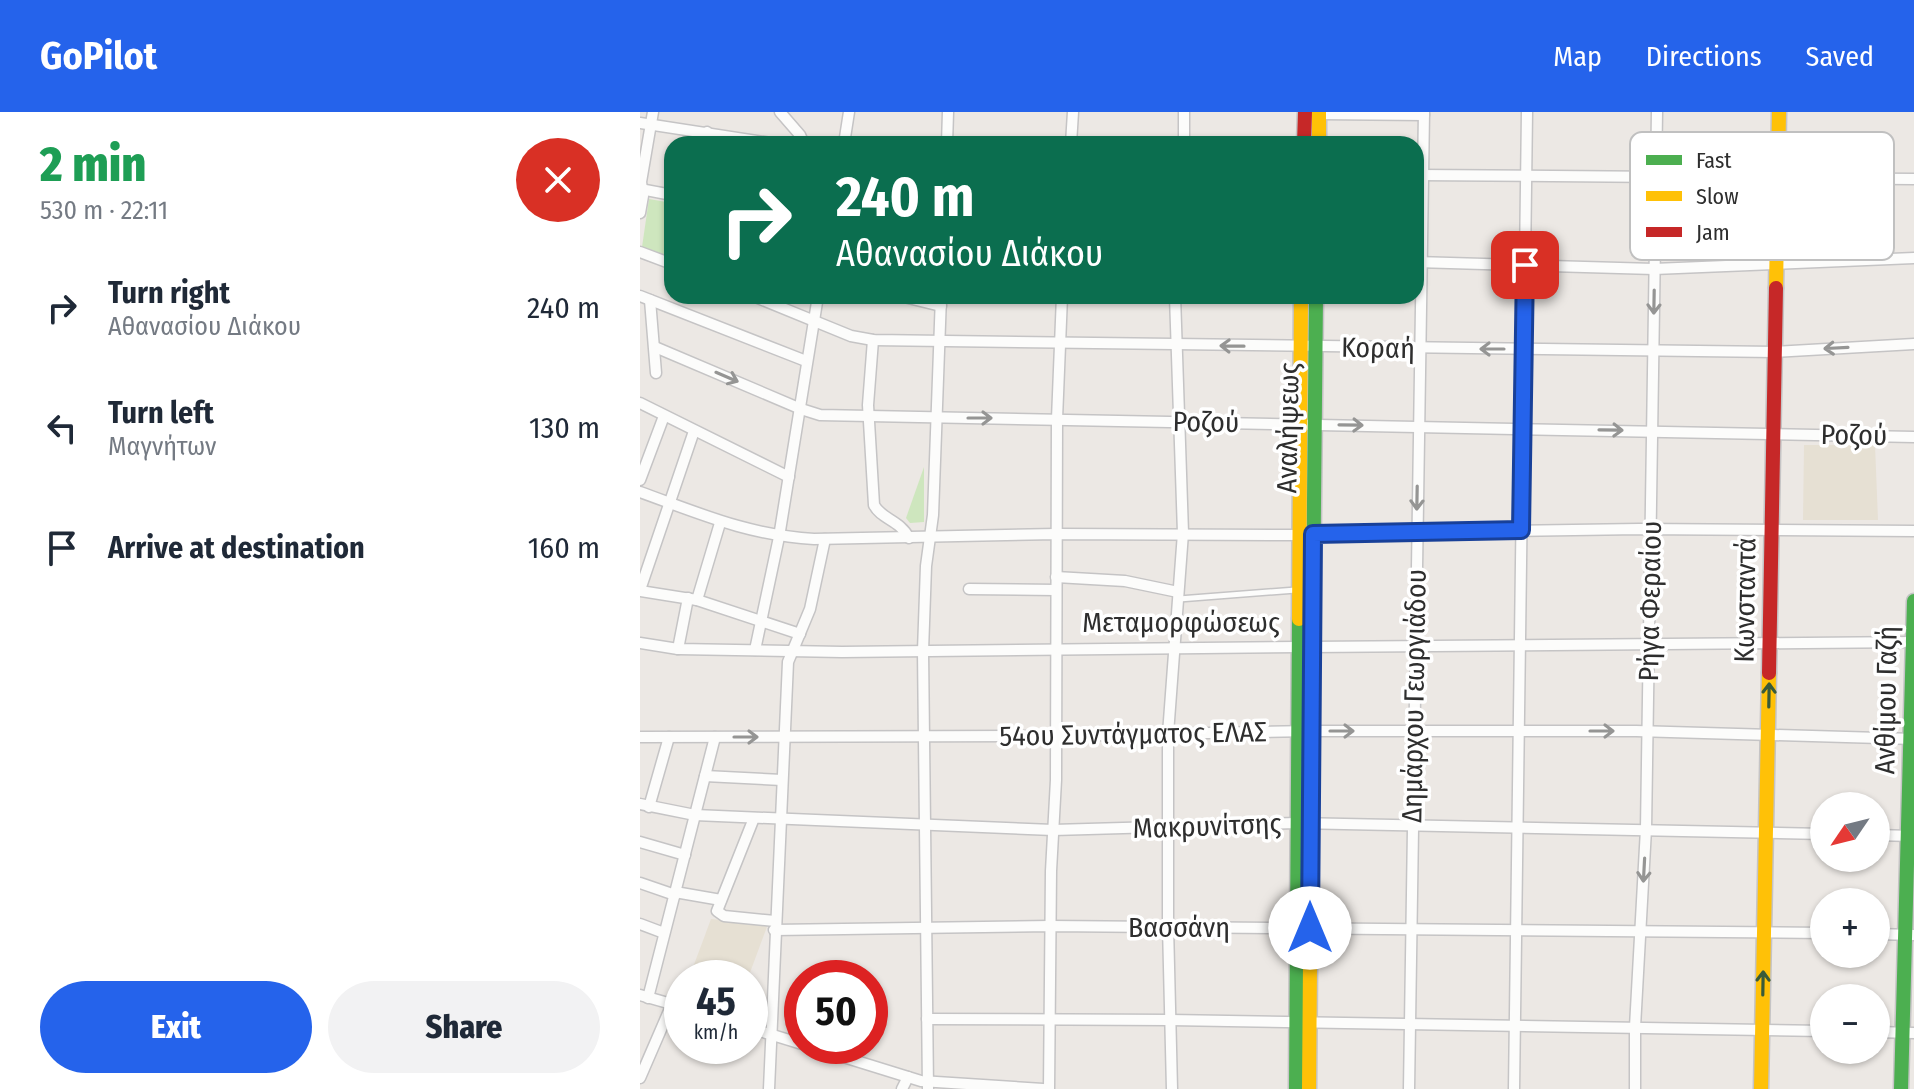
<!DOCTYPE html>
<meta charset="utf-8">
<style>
:root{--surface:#fff;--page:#f2f2f3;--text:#1f2937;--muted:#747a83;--accent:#2563eb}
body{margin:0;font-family:"Fira Sans Condensed",sans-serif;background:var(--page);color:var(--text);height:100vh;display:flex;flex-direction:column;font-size:30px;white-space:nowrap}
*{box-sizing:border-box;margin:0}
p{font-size:26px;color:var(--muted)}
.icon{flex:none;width:44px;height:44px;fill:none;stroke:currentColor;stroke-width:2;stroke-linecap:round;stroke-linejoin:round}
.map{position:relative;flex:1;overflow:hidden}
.drawer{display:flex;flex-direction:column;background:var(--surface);width:640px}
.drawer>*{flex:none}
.top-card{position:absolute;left:24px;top:24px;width:760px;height:168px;border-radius:24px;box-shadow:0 2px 6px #0004;background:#0b6e4f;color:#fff;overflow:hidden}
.needle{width:52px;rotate:235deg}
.buttons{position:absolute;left:1170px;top:680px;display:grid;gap:16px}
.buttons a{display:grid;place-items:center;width:80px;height:80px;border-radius:50%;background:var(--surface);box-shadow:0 2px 6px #0004;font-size:40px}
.speed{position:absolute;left:24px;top:848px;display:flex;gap:16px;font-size:40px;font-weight:700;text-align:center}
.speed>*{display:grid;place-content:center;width:104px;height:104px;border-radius:50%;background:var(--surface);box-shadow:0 2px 6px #0004;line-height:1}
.speed small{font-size:20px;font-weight:400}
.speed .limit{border:12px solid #d22;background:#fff;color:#111}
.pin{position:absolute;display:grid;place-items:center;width:68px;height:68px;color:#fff;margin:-34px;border-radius:16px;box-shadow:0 4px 12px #0006}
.me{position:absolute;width:88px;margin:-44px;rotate:0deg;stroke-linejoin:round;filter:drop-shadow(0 0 6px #0008)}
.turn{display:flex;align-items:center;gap:28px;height:168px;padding:0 40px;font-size:36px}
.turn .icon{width:104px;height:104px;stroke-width:2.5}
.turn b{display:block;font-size:56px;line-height:68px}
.round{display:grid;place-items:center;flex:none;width:84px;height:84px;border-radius:42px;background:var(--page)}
.overview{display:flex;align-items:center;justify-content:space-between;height:136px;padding:0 40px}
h1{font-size:48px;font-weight:800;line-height:60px;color:#1e9e55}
.action{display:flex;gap:16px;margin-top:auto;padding:16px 40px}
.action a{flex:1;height:92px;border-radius:48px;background:var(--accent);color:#fff;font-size:32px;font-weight:800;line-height:92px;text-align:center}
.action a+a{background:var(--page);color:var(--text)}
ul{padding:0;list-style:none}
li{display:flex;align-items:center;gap:24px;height:120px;padding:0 40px}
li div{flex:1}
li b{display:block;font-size:30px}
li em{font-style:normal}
header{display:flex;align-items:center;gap:48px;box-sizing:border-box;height:112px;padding:0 40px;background:var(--accent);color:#fff}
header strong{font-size:38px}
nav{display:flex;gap:44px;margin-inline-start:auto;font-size:28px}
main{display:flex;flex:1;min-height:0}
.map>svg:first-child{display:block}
.education{fill:#e6e0d3}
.green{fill:#cee6be}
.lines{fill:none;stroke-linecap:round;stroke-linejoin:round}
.lane-casing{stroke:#c5c4c5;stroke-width:8}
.street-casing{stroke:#c5c4c5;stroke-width:13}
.fast-casing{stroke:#c5c4c5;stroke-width:17}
.slow-casing{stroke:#c5c4c5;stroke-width:17}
.jam-casing{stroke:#c5c4c5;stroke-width:17}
.lane{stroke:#fcfcfb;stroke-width:5}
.street{stroke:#fcfcfb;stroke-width:10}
.fast{stroke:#4caf50;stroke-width:14}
.slow{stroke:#ffc107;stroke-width:14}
.jam{stroke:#c62828;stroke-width:14}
.oneway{stroke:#959594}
.oneway2{stroke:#385b3a}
.route-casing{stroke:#184099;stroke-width:20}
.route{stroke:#2563eb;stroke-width:14}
.labels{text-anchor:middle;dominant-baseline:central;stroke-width:7;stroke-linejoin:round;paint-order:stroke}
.street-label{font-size:28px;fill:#2e2e2e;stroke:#fff}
.key{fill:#fff;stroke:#c0c0c0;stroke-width:2}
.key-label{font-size:22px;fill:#2e2e2e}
</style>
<header>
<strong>GoPilot</strong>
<nav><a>Map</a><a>Directions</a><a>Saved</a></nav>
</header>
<main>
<section class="drawer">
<div class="overview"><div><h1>2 min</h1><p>530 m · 22:11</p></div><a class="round" style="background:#d93025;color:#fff"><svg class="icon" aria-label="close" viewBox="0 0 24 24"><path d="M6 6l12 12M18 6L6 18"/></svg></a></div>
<ul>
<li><svg class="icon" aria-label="right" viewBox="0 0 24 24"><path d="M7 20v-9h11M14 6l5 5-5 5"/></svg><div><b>Turn right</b><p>Αθανασίου Διάκου</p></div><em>240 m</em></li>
<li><svg class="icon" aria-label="left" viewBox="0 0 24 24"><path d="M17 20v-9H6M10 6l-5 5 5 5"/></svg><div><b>Turn left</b><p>Μαγνήτων</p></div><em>130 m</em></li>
<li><svg class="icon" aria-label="arrive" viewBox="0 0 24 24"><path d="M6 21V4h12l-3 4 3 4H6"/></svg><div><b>Arrive at destination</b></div><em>160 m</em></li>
</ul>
<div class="action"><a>Exit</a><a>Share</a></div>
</section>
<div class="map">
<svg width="1274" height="977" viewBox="0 0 1274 977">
<rect width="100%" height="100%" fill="#ece8e4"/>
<g class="education">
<polygon points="1164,333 1235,333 1238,408 1163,408"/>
<polygon points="71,807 128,812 108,866 49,866"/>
</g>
<g class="green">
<polygon points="9,87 32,91 32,146 2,135"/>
<polygon points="284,355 284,410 270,411 266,406"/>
</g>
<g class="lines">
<g class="lane-casing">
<polyline id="lane" points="539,487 656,478"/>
</g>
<g class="street-casing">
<g id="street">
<polyline points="140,0 160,23 164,32"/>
<polyline points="679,2 784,3"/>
<polyline points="0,11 137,32"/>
<polyline points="65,32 67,20"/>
<polyline points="204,32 209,0"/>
<polyline points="307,32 308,0"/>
<polyline points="431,32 433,0"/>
<polyline points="544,32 544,0"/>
<polyline points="778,63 1274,67"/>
<polyline points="0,77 32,83"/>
<polyline points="0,101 3,84 1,70 13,0"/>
<polyline points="0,140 32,152"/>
<polyline points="776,150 1014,157 1274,146"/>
<polyline points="0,184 166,249"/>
<polyline points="113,184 211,224 233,228 1135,240 1274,232"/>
<polyline points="260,184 301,194"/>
<polyline points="10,188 16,261"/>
<path d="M233,228L228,293L234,393C241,407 260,408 269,426"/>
<polyline points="15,235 161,297 180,303 1274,325"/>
<polyline points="0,291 149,365"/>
<polyline points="0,368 24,304"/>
<path d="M0,380C61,402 108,423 174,427L416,422L658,423"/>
<polyline points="673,422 999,417 1274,419"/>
<polyline points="416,465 485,469 538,480"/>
<polyline points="329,477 416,478"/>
<polyline points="0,478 54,319"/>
<polyline points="0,479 57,488 160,522"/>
<polyline points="57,488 80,411"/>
<polyline points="0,531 38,537 202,540 658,535"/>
<polyline points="671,535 1274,530"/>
<polyline points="38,537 48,486"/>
<polyline points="115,538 139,425 178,184"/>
<polyline points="0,625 415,624 671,619 996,619 1274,627"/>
<polyline points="65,664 142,668"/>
<polyline points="0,692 55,703 413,718 656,711 1184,722"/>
<polyline points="9,695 29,625"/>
<polyline points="114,706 77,799 84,804 135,809"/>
<polyline points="1236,723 1272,724"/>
<polyline points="0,730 45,743"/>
<polyline points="0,771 35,783"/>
<polyline points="35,780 81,788"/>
<polyline points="0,812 24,821"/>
<polyline points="134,818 410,814 1184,821"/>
<polyline points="1236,822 1274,823"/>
<polyline points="0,883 42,895"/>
<polyline points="8,886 75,625"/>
<polyline points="287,907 530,908 1184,919"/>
<polyline points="110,916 162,932"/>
<polyline points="1236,920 1274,921"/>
<polyline points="168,934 281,969 403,977"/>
<polyline points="0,966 32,892"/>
<polyline points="129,977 148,550 170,497 185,427"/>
<polyline points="262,977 268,965"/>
<polyline points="288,977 283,539 286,454 293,403 301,184"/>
<polyline points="409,977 411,759 416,668 417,307 422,184"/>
<polyline points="532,977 528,814 528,622 543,421 535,184"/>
<polyline points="769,977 784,0"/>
<polyline points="874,977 887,0"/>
<polyline points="995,977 995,915 1006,717 1017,0"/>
</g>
</g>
<g class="fast-casing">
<g id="fast">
<polyline points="672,596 676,184"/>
<polyline points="656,977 659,507"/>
<polyline points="1261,977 1274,489"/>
</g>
</g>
<g class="slow-casing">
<g id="slow">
<polyline points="679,0 679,32"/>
<polyline points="1136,176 1139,0"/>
<polyline points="659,507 661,184"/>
<polyline points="669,977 672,596"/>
<polyline points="1121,977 1129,561"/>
</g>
</g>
<g class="jam-casing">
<g id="jam">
<polyline points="664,32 665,0"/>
<polyline points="1129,561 1136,176"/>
</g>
</g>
<use href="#lane" class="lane"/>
<use href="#street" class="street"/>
<use href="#fast" class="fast"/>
<use href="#slow" class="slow"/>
<use href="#jam" class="jam"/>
</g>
<defs><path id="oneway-shaft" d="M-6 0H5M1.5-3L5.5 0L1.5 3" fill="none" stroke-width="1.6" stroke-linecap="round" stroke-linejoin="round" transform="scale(2)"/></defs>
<g class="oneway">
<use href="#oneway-shaft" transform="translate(1014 190) rotate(91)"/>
<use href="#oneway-shaft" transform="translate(592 234) rotate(-179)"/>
<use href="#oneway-shaft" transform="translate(1196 236) rotate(177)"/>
<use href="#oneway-shaft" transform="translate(852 237) rotate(-180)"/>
<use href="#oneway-shaft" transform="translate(87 265) rotate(23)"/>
<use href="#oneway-shaft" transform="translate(340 306)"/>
<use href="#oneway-shaft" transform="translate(711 313) rotate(1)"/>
<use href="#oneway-shaft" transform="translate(971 318) rotate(1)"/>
<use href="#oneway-shaft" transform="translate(777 386) rotate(91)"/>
<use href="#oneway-shaft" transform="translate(702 619)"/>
<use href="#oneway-shaft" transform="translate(962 619)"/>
<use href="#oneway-shaft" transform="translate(106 625)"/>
<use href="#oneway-shaft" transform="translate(1004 758) rotate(93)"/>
</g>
<g class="oneway2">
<use href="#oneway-shaft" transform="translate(1129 583) rotate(-89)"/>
<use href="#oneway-shaft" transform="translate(1123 871) rotate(-89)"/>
</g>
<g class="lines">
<g class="route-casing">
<polyline id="route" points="670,816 673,422 881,418 885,153"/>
</g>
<use href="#route" class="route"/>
</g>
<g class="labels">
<g class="street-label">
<text transform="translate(738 236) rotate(1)">Κοραή</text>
<text transform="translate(566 310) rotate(1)">Ροζού</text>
<text transform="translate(648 316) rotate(-89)">Αναλήψεως</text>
<text transform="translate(1214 323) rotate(1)">Ροζού</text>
<text transform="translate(1105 488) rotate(-89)">Κωνσταντά</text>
<text transform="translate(1010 489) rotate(-89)">Ρήγα Φεραίου</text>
<text x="541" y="510">Μεταμορφώσεως</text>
<text transform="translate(774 584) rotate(-89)">Δημάρχου Γεωργιάδου</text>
<text transform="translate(1246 588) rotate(-89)">Ανθίμου Γαζή</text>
<text transform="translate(493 622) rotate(-1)">54ου Συντάγματος ΕΛΑΣ</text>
<text transform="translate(567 714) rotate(-2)">Μακρυνίτσης</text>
<text x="539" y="815">Βασσάνη</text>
</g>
</g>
<rect x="990" y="20" width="264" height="128" rx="12" class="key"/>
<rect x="1006" y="43" width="36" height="10" fill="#4caf50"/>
<rect x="1006" y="79" width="36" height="10" fill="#ffc107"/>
<rect x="1006" y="115" width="36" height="10" fill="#c62828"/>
<g class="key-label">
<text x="1056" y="56">Fast</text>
<text x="1056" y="92">Slow</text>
<text x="1056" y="128">Jam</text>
</g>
</svg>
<div class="buttons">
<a><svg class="needle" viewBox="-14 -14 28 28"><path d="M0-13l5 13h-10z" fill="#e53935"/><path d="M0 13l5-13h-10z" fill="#747a83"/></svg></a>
<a>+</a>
<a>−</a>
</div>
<div class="speed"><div>45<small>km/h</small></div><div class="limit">50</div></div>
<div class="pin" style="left:885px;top:153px;background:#d93025"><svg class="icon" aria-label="arrive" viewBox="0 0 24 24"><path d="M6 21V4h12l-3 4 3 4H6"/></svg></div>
<svg class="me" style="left:670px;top:816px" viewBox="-20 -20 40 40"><circle r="19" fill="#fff"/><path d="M0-13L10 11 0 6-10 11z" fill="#2563eb"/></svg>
<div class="top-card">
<div class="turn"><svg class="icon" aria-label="right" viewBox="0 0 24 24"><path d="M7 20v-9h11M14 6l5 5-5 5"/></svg><div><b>240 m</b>Αθανασίου Διάκου</div></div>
</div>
</div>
</main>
